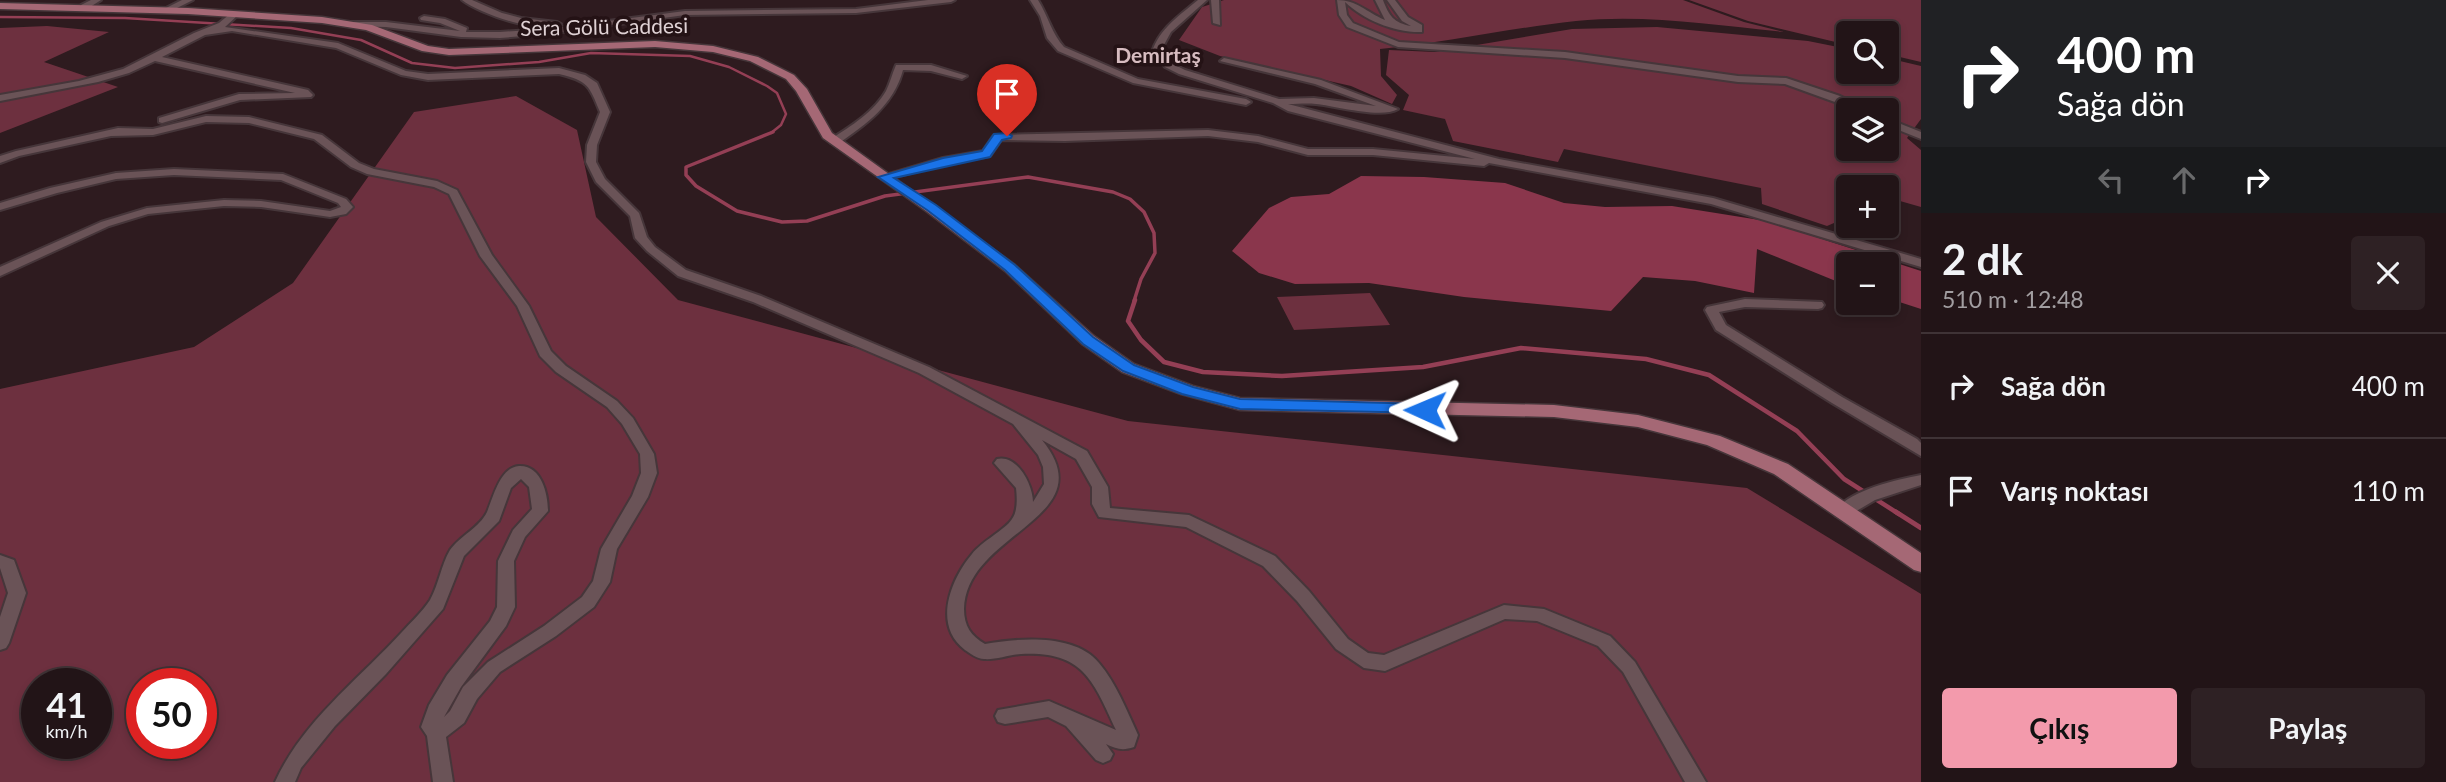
<!DOCTYPE html>
<html lang="tr">
<meta charset="utf-8">
<style>
:root{--surface:#221417;--page:#2e2124;--text:#f1f3f6;--muted:#a29ea1;--line:#3f3336;--accent:#f39aac}
body{margin:0;font-family:Lato,sans-serif;background:var(--page);color:var(--text);height:100vh;display:flex;flex-direction:column;font-size:26px;white-space:nowrap}
*{box-sizing:border-box;margin:0}
p{font-size:23px;color:var(--muted)}
.icon{flex:none;width:38px;height:38px;fill:none;stroke:currentColor;stroke-width:2;stroke-linecap:round;stroke-linejoin:round}
.map{position:relative;flex:1;overflow:hidden}
.panel{display:flex;flex-direction:column;background:var(--surface);width:525px}
.panel>*{flex:none}
.banner{background:#202124;color:#fff;overflow:hidden}
.controls{position:absolute;left:1836px;top:21px;display:grid;gap:14px}
.controls a{display:grid;place-items:center;width:63px;height:63px;border-radius:7px;background:var(--surface);box-shadow:0 4px 10px #0003,0 0 0 2px var(--line);font-size:35px}
.speed{position:absolute;left:21px;top:668px;display:flex;gap:14px;font-size:35px;font-weight:700;text-align:center}
.speed>*{display:grid;place-content:center;width:91px;height:91px;border-radius:50%;background:var(--surface);box-shadow:0 4px 10px #0003,0 0 0 2px var(--line);line-height:1}
.speed small{font-size:18px;font-weight:400}
.speed .limit{border:10px solid #d22;background:#fff;color:#111}
.pin{position:absolute;display:grid;place-items:center;width:60px;height:60px;color:#fff;margin:-72px -30px;border-radius:50% 50% 50% 0;rotate:-45deg;box-shadow:0 0 7px #0007}
.pin .icon{rotate:45deg}
.me{position:absolute;width:77px;margin:-38px;rotate:271deg;stroke-linejoin:round;filter:drop-shadow(0 0 5px #0008)}
.turn{display:flex;align-items:center;gap:24px;height:147px;padding:0 21px;font-size:32px}
.turn .icon{width:91px;height:91px;stroke-width:2.5}
.turn b{display:block;font-size:49px;line-height:60px}
.lanes{display:flex;align-items:center;height:66px;padding:0 21px;background:#0003;justify-content:center;gap:35px;direction:ltr}
.lanes .off{opacity:.35}
.round{display:grid;place-items:center;flex:none;width:74px;height:74px;border-radius:7px;background:var(--page)}
.overview{display:flex;align-items:center;justify-content:space-between;height:119px;padding:0 21px}
h1{font-size:42px;font-weight:700;line-height:52px}
.button{display:flex;gap:14px;margin-top:auto;padding:14px 21px}
.button a{flex:1;height:80px;border-radius:7px;background:var(--accent);color:#111;font-size:28px;font-weight:700;line-height:80px;text-align:center}
.button a+a{background:var(--page);color:var(--text)}
ul{padding:0;list-style:none}
li{display:flex;align-items:center;gap:21px;height:105px;padding:0 21px;border-top:2px solid var(--line)}
li div{flex:1}
li b{display:block;font-size:26px}
li em{font-style:normal}
main{display:flex;flex:1;min-height:0}
.map>svg:first-child{display:block}
.green{fill:#6d303f;fill-rule:evenodd}
.forest{fill:#8a364c}
.lines{fill:none;stroke-linecap:round;stroke-linejoin:round}
.stream-far3{stroke:#943f55;stroke-width:2.5}
.stream-far2{stroke:#943f55;stroke-width:3.5}
.stream-far1{stroke:#943f55;stroke-width:4.5}
.stream{stroke:#943f55;stroke-width:5}
.minor-casing{stroke:#46363a;stroke-width:4}
.major-casing{stroke:#46363a;stroke-width:3}
.minor{fill:#6a5357;fill-rule:evenodd}
.major{fill:#a56875;fill-rule:evenodd}
.route{fill:#1a73e8;stroke:#114b97;stroke-width:2}
.labels{text-anchor:middle;dominant-baseline:central;stroke-width:7;stroke-linejoin:round;paint-order:stroke}
.street-label{font-size:21px;fill:#dfd1d4;stroke:#241215}
.far-quarter-label{font-size:21px;font-weight:bold;fill:#d7bcc0;stroke:#241215}
</style>
<main>
<div class="map">
<svg width="1921" height="782" viewBox="0 0 1921 782">
<rect width="100%" height="100%" fill="#2e1b1f"/>
<g class="green">
<path d="M1224,0H1683L1744,22L1784,32C1715,25 1645,14 1576,21C1510,28 1446,43 1380,49L1381,76L1397,95L1392,104L1351,86L1220,56L1179,40L1202,7Z"/>
<polygon points="1689,0 1921,0 1921,62 1887,54 1886,33 1848,33 1848,45 1748,21"/>
<polygon points="47,26 109,32 44,62 118,87 0,133 0,28"/>
<path d="M1657,27L1808,41L1848,49V72H1886L1887,58L1921,66V119L1907,138L1921,150V207L1893,199L1887,202L1886,187H1848V217L1827,226L1762,204L1761,188L1564,149L1558,162L1453,141L1445,119L1403,110L1409,95L1386,75L1389,50L1435,52L1572,29ZM1848,110H1886V149H1848Z"/>
<path d="M516,96L577,130L596,217L678,300L1128,421L1747,488L1921,594V782H0V389L194,347L293,283L414,112ZM37,684H96V744H37ZM142,684H201V744H142Z"/>
<polygon points="1370,293 1390,325 1294,330 1277,297"/>
</g>
<polygon class="forest" points="1361,176 1424,177 1505,183 1564,203 1605,207 1672,206 1766,221 1921,271 1921,309 1887,298 1886,264 1848,264 1848,286 1757,249 1754,293 1695,281 1643,277 1611,311 1464,297 1369,283 1295,284 1259,273 1232,251 1269,208 1291,197 1329,194"/>
<g class="lines">
<polyline class="stream-far3" points="0,17 125,18 291,28 361,40 412,63 455,68 539,62 591,53 690,56 729,67 767,86 777,93 786,114 781,125 771,133"/>
<polyline class="stream-far2" points="773,132 686,167 686,175 696,186 737,211 782,222 807,221 885,196 1028,177 1113,192 1130,199 1144,212 1154,233 1155,253 1141,279 1134,301"/>
<polyline class="stream-far1" points="1135,300 1128,321 1141,340 1164,362 1203,372 1282,376 1423,367 1521,348 1646,359 1709,375 1797,431 1844,479 1899,514"/>
<polyline class="stream" points="1896,512 1921,528"/>
<g class="minor-casing">
<g id="minor">
<polygon points="91,0 101,0 87,9 81,9 81,5"/>
<polygon points="182,0 193,0 169,12 162,10"/>
<path d="M462,0H472L502,13L521,18L557,22L561,24C541,35 480,14 462,0Z"/>
<polygon points="928,0 955,0 951,2 856,13 685,15 547,34 500,38 461,37 386,27 347,26 343,24 347,22 386,22 460,31 440,23 421,20 420,18 424,16 445,19 467,28 466,32 500,32 547,29 685,11 856,9"/>
<path d="M1030,0H1038C1048,16 1052,34 1064,47L1138,79L1246,99L1251,102L1246,105L1133,83L1058,51L1047,38L1040,16Z"/>
<path d="M1198,0H1207L1171,32L1160,52L1171,63L1185,70L1279,99L1314,98L1376,106L1315,84L1220,61L1224,58L1321,80L1398,109C1381,119 1336,106 1316,104C1307,103 1298,104 1288,104L1499,159L1713,198L1921,259V267L1711,204L1489,163L1484,166L1373,155H1308L1258,142L1208,136L1065,141L1001,140L990,156L944,164L884,180L879,177L943,158L983,151L994,135L1208,130L1258,136L1308,149H1373L1475,159L1288,111L1273,103L1179,74L1165,67L1152,52C1159,29 1180,15 1198,0Z"/>
<polygon points="1211,0 1219,0 1220,25 1213,23"/>
<path d="M1337,0C1357,0 1366,12 1385,20L1375,0H1383C1389,16 1394,23 1411,26L1402,21L1387,0H1395L1408,17L1422,25V32C1395,33 1364,20 1345,2L1347,15L1353,23L1399,42L1565,52L1738,76L1786,78L1840,96L1869,110H1857L1785,84L1738,82L1565,58L1398,47L1347,27L1339,15Z"/>
<path d="M231,13L238,15L225,27L338,43L406,71L428,74L559,68L585,75L597,83L610,112L597,145L596,162L605,179L639,213L647,237L655,247L686,270L761,296L929,367L1087,451L1108,487L1110,508L1189,515L1275,556L1309,591L1348,639L1368,653L1384,655L1504,605L1544,609L1610,636L1635,662L1706,782H1685L1623,672L1598,646L1537,621L1505,619L1385,671L1364,668L1336,649L1297,601L1263,566L1186,527L1099,517L1092,504V487L1076,459L1042,440C1106,518 966,532 964,609C964,626 971,636 985,644C1018,638 1075,633 1099,663C1116,683 1127,711 1138,735L1134,747C1122,751 1117,749 1106,744L1113,754L1110,760L1103,763L1096,760L1066,726L1048,717L1005,724L998,722L995,716L998,710L1049,701L1116,730C1093,680 1083,651 1021,654C1009,655 995,660 984,659C977,659 970,653 965,650C932,625 951,579 972,554C982,541 1005,530 1012,519C1018,511 1017,497 1016,488L994,463L997,459C1017,454 1033,485 1033,502L1044,484L1043,467L1038,455L1013,424L919,373L753,302L678,276L647,251L635,238L630,216L596,182L586,162L587,145L600,112C589,85 588,81 559,74L428,80L401,75L336,48L232,31L205,35L162,57L308,90L313,95L311,97L240,100L162,123L159,122V118L239,94L295,93L155,61L129,73L98,82L0,101V95L79,81L123,69L194,33L219,23Z"/>
<path d="M896,65H931L967,76L962,79L931,71L903,70C894,104 867,124 839,143H831V139C851,126 874,112 886,91C890,83 892,74 896,65Z"/>
<path d="M206,116L249,117L322,135L359,163L374,169L437,181L457,190L492,255L529,306L551,351L566,366L617,401L633,418L654,454L657,473L648,497L617,549L610,582L594,607L556,636L500,672L477,699L464,723L446,737L453,782H433L427,736L421,727L429,705L447,675L490,621L497,607L498,561L513,530L532,509L529,487L521,479L511,488L499,521L464,556L443,609L386,674L335,726L301,768L295,782H275C302,722 358,680 402,632C411,622 423,611 430,600C439,584 441,565 450,550C460,536 480,527 487,512C493,498 500,467 519,466C542,465 548,495 548,511L525,537L514,561L515,607L506,626L461,687L444,717L450,711L463,687L488,662L544,626L582,597L593,581L601,549L632,496L641,473L640,454L622,424L607,407L556,372L540,356L517,306L480,256L449,194L434,187L367,174L351,167L314,139L249,123L206,122L153,135L111,136L19,156L0,163V156L16,151L118,128L153,129Z"/>
<polygon points="1886,118 1921,132 1921,139 1886,125"/>
<polygon points="174,169 283,174 346,199 353,207 346,214 330,217 261,207 224,206 148,214 109,226 0,276 0,267 101,222 147,208 224,200 261,201 330,211 341,207 338,203 281,180 174,175 116,179 57,193 0,210 0,203 50,188 116,173"/>
<polygon points="1745,299 1822,302 1824,305 1822,308 1818,309 1745,307 1719,312 1726,325 1842,397 1917,439 1921,443 1921,456 1832,403 1716,330 1705,310 1707,307"/>
<path d="M1921,475V485L1875,500L1848,516H1836L1834,512C1849,490 1896,480 1921,475Z"/>
<polygon points="0,555 14,560 26,593 9,643 6,648 0,650 0,617 8,593 0,568"/>
</g>
</g>
<g class="major-casing">
<polygon id="major" points="0,3 188,8 322,17 372,25 428,46 449,49 655,41 713,46 758,57 794,75 807,89 832,133 1015,265 1094,336 1134,364 1193,386 1240,398 1554,405 1638,415 1720,436 1788,464 1921,553 1921,572 1914,570 1774,474 1707,445 1638,427 1554,417 1240,410 1181,394 1122,372 1082,344 1005,271 926,211 823,138 796,91 786,79 750,61 713,52 655,47 449,55 422,51 366,30 322,23 188,14 0,9"/>
</g>
<use href="#minor" class="minor"/>
<use href="#major" class="major"/>
</g>
<polygon class="route" points="1007,133 1012,136 1011,138 1002,140 990,157 894,178 936,205 1015,265 1093,337 1134,365 1193,387 1240,399 1425,404 1431,406 1433,410 1431,413 1240,409 1182,394 1123,371 1083,344 1005,270 927,210 878,177 943,158 982,151 994,134"/>
<g class="labels">
<g class="street-label">
<text transform="translate(604 26) rotate(-1)">Sera Gölü Caddesi</text>
</g>
<g class="far-quarter-label">
<text x="1158" y="54">Demirtaş</text>
</g>
</g>
</svg>
<div class="controls">
<a><svg class="icon" aria-label="search" viewBox="0 0 24 24"><circle cx="10" cy="10" r="6"/><path d="M15 15l6 6"/></svg></a>
<a><svg class="icon" aria-label="layers" viewBox="0 0 24 24"><path d="M12 4l9 5-9 5-9-5zM3 14l9 5 9-5"/></svg></a>
<a>+</a>
<a>−</a>
</div>
<div class="speed"><div>41<small>km/h</small></div><div class="limit">50</div></div>
<div class="pin" style="left:1007px;top:136px;background:#d93025"><svg class="icon" aria-label="arrive" viewBox="0 0 24 24"><path d="M6 21V4h12l-3 4 3 4H6"/></svg></div>
<svg class="me" style="left:1425px;top:410px" viewBox="-20 -20 40 40"><path d="M0-17L14 15 0 8-14 15z" fill="#1a73e8" stroke="#fff" stroke-width="4"/></svg>
</div>
<section class="panel">
<div class="banner">
<div class="turn"><svg class="icon" aria-label="right" viewBox="0 0 24 24"><path d="M7 20v-9h11M14 6l5 5-5 5"/></svg><div><b>400 m</b>Sağa dön</div></div>
<div class="lanes"><svg class="icon off" aria-label="left" viewBox="0 0 24 24"><path d="M17 20v-9H6M10 6l-5 5 5 5"/></svg><svg class="icon off" aria-label="ahead" viewBox="0 0 24 24"><path d="M12 20V5M6 11l6-6 6 6"/></svg><svg class="icon" aria-label="right" viewBox="0 0 24 24"><path d="M7 20v-9h11M14 6l5 5-5 5"/></svg></div>
</div>
<div class="overview"><div><h1>2 dk</h1><p>510 m · 12:48</p></div><a class="round"><svg class="icon" aria-label="close" viewBox="0 0 24 24"><path d="M6 6l12 12M18 6L6 18"/></svg></a></div>
<ul>
<li><svg class="icon" aria-label="right" viewBox="0 0 24 24"><path d="M7 20v-9h11M14 6l5 5-5 5"/></svg><div><b>Sağa dön</b></div><em>400 m</em></li>
<li><svg class="icon" aria-label="arrive" viewBox="0 0 24 24"><path d="M6 21V4h12l-3 4 3 4H6"/></svg><div><b>Varış noktası</b></div><em>110 m</em></li>
</ul>
<div class="button"><a>Çıkış</a><a>Paylaş</a></div>
</section>
</main>
